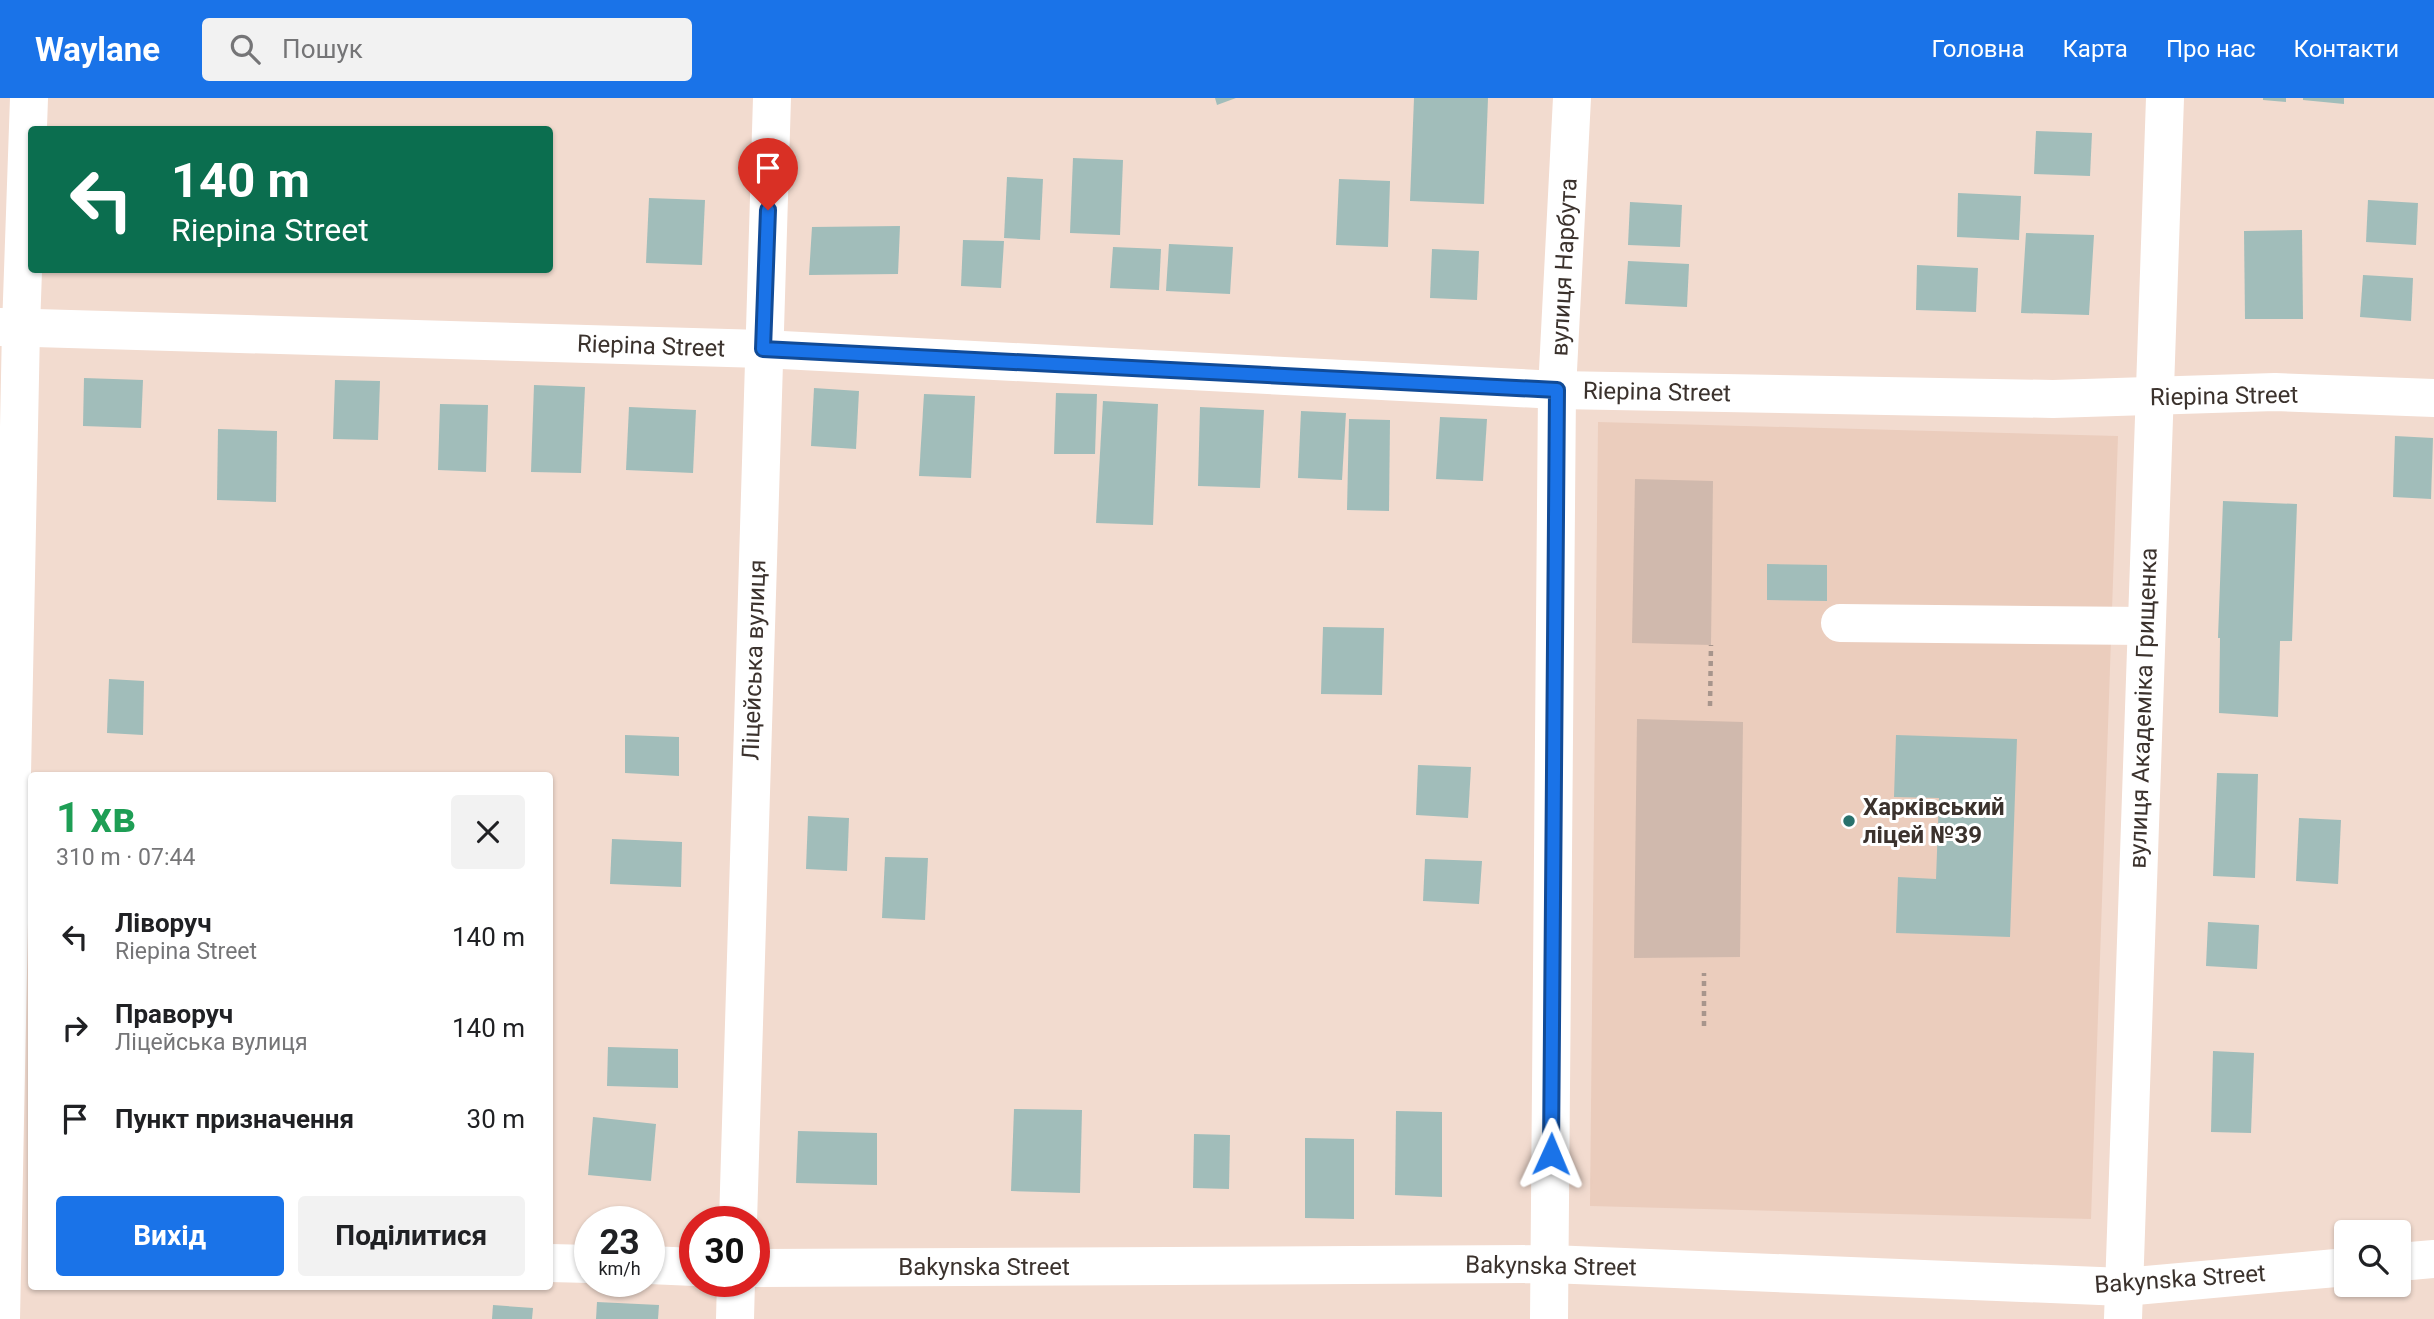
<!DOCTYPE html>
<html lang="uk">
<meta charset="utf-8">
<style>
:root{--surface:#fff;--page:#f2f2f2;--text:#202124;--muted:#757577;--accent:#1a73e8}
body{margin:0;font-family:Roboto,sans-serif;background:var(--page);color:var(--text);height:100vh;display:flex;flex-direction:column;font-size:26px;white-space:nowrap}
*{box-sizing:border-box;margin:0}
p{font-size:23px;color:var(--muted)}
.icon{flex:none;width:38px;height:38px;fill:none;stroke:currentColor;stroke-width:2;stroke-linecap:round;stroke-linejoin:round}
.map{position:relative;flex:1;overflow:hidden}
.sheet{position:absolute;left:28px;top:674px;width:525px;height:518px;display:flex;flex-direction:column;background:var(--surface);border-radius:7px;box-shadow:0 2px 5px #0004}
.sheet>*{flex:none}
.banner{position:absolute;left:28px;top:28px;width:525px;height:147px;border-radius:7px;box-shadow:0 2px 5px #0004;background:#0b6e4f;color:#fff;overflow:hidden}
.tools{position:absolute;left:2334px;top:1122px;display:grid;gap:14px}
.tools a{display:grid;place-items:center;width:77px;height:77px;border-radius:7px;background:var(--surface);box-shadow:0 2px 5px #0004;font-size:35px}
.speed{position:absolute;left:574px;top:1108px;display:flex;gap:14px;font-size:35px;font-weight:700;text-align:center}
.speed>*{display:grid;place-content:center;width:91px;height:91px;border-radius:50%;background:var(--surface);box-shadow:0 2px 5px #0004;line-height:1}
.speed small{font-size:18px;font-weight:400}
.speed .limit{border:10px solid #d22;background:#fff;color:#111}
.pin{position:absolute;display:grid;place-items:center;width:60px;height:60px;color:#fff;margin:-72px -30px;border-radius:50% 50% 50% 0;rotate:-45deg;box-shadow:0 0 7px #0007}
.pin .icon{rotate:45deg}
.me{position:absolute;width:77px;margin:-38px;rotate:1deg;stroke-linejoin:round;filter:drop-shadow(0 0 5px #0008)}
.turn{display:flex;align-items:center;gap:24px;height:147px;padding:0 28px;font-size:32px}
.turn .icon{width:91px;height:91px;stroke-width:2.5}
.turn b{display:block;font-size:49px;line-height:60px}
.round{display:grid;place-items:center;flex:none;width:74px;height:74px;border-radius:7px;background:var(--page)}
.headline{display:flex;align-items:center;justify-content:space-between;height:119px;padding:0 28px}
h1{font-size:42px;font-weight:700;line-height:52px;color:#1e9e55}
.action{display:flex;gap:14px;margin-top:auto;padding:14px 28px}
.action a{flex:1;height:80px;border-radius:7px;background:var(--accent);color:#fff;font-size:28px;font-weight:700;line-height:80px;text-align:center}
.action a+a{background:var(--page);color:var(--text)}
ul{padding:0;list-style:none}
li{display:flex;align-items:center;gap:21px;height:91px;padding:0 28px}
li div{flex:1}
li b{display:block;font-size:26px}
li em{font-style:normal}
header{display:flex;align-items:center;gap:42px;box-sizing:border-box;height:98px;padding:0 35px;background:var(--accent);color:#fff}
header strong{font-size:33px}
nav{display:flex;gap:38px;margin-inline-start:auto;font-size:24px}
.search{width:490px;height:63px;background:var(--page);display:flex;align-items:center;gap:18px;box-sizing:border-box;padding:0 24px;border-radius:7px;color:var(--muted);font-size:26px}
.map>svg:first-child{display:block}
.built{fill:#ebcdbd}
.green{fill:#d0b9ad}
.building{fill:#a1bdba}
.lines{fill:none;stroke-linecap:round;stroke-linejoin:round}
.path{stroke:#a7958c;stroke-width:4.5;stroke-dasharray:5 5;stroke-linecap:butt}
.minor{stroke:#fff;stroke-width:38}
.route-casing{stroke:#114b97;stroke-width:18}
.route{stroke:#1a73e8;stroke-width:12}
.poi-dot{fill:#28716c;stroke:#fff;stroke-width:2.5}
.labels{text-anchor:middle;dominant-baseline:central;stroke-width:6;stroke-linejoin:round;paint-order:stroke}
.street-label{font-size:24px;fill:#3b322d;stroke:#fff}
.poi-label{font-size:24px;font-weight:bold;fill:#3b322d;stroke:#fff;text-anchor:start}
</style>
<header>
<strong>Waylane</strong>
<div class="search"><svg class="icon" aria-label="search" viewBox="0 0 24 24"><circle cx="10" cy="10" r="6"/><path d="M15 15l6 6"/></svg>Пошук</div>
<nav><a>Головна</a><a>Карта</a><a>Про нас</a><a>Контакти</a></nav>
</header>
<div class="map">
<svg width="2434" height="1221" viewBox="0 0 2434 1221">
<rect width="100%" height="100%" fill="#f2dbcf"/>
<polygon class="built" points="1598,324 2118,338 2091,1121 1590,1108"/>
<g class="green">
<polygon points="1635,381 1713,383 1711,547 1632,545"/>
<polygon points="1637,621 1743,624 1740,859 1634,860"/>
</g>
<g class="building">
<polygon points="1215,0 1236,0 1217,7"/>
<polygon points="1414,0 1488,0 1484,106 1410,103"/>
<polygon points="2263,0 2286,0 2286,4 2263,2"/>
<polygon points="2303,0 2344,0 2344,6 2303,2"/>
<polygon points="2036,33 2092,35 2090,78 2034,76"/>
<polygon points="1073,60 1123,62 1120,137 1070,135"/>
<polygon points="1007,79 1043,81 1040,142 1004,140"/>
<polygon points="1339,81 1390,83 1388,149 1336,147"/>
<polygon points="1958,95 2021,98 2019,142 1957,139"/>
<polygon points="649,100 705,102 702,167 646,165"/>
<polygon points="2368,102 2418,105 2416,147 2366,144"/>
<polygon points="1630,104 1682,107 1680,149 1628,147"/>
<polygon points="900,128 898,176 809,177 812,129"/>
<polygon points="2302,132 2303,221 2245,221 2244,133"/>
<polygon points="2026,135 2094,137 2089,217 2021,215"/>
<polygon points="963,142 1004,143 1001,190 961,188"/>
<polygon points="1169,146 1233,149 1230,196 1166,193"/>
<polygon points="1113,149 1161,151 1159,192 1110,190"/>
<polygon points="1432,151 1479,153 1477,202 1430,200"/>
<polygon points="1628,163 1689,166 1687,209 1625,206"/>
<polygon points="1917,167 1978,170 1976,214 1916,212"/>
<polygon points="2363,177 2413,180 2411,223 2360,219"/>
<polygon points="84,280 143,282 141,330 83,328"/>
<polygon points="335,282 380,283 378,342 333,341"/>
<polygon points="534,287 585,289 581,375 531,374"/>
<polygon points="814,290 859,293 856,351 811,348"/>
<polygon points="1056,295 1097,296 1095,356 1054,356"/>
<polygon points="924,296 975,298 971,380 919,378"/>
<polygon points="1103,303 1158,306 1153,427 1096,425"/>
<polygon points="440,306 488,307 486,374 438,372"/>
<polygon points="629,309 696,312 693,375 626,372"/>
<polygon points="1200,309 1264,312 1260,390 1198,388"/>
<polygon points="1301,313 1346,315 1342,382 1298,380"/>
<polygon points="1440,319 1487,321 1483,383 1436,381"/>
<polygon points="1349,321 1390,322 1389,413 1347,412"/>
<polygon points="218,331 277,333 276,404 217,402"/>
<polygon points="2395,338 2433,340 2431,401 2393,399"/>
<polygon points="2223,403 2297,406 2292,543 2280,543 2278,619 2219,615 2220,540 2218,540"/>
<polygon points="1767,466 1827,467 1827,503 1767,502"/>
<polygon points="1323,529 1384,530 1382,597 1321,596"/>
<polygon points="109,581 144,583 143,637 107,635"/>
<polygon points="625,637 679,639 679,678 625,675"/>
<polygon points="1896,637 2017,641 2010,839 1896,835 1898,779 1936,781 1939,700 1894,699"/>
<polygon points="1418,667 1471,669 1468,720 1416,717"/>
<polygon points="2217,675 2258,676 2255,780 2213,778"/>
<polygon points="808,718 849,720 847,773 806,771"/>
<polygon points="2299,720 2341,722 2338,786 2296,783"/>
<polygon points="612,741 682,744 681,789 610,786"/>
<polygon points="885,759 928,760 925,822 882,820"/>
<polygon points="1425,761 1482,763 1479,806 1423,803"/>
<polygon points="2208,824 2259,827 2257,871 2206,868"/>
<polygon points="608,949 678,951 678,990 607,988"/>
<polygon points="2213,953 2254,955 2251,1035 2211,1034"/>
<polygon points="1014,1011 1082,1012 1080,1095 1011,1093"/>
<polygon points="1396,1013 1442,1014 1442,1099 1395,1097"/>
<polygon points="593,1019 656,1026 651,1083 588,1077"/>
<polygon points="798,1033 877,1035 877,1087 796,1085"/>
<polygon points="1194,1036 1230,1037 1229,1091 1193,1090"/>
<polygon points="1305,1040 1354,1041 1354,1121 1305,1120"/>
<polygon points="597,1204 659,1207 658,1221 596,1221"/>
<polygon points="493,1207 533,1210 532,1221 492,1221"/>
</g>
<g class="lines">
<g class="path">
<polyline points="1710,608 1711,547"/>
<polyline points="1704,928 1704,875"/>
</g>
<g class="minor">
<polyline points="0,229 763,251 1557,292 2053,301 2275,294 2434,300"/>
<polyline points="1840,525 2146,528"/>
<polyline points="738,1124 772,0"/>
<polyline points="2399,1164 2434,1161"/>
<polyline points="550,1165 590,1166"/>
<polyline points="649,1167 695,1169"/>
<polyline points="754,1170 1550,1166 2124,1189 2347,1169"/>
<polyline points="1,1221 21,230 29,0"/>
<polyline points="735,1221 736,1183"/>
<polyline points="1549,1221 1557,292 1572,0"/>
<polyline points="2123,1221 2165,0"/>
</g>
</g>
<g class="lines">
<g class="route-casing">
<polyline id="route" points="768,112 763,251 1557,292 1551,1056"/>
</g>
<use href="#route" class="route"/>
</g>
<circle class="poi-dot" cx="1849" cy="723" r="7"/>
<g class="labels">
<g class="street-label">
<text transform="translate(1564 169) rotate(-87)">вулиця Нарбута</text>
<text transform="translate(651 248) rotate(2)">Riepina Street</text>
<text transform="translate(1657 294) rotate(1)">Riepina Street</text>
<text transform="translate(2224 298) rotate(-1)">Riepina Street</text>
<text transform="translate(754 562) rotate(-88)">Ліцейська вулиця</text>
<text transform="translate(2143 610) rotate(-88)">вулиця Академіка Грищенка</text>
<text transform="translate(1551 1168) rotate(1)">Bakynska Street</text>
<text x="984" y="1169">Bakynska Street</text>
<text transform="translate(2180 1181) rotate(-4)">Bakynska Street</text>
</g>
<g class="poi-label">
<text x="1863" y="709">Харківський<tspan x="1863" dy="28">ліцей №39</tspan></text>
</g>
</g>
</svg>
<div class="tools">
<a><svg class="icon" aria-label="search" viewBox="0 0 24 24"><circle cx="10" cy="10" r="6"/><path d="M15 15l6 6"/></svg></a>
</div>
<div class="speed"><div>23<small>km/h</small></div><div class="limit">30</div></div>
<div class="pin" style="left:768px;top:112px;background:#d93025"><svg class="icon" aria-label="arrive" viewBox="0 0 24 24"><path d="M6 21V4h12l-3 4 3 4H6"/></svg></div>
<svg class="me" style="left:1551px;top:1056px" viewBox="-20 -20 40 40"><path d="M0-17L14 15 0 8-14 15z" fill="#1a73e8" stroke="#fff" stroke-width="4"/></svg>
<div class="banner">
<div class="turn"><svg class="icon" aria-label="left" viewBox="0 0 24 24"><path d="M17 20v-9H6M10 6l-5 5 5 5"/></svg><div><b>140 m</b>Riepina Street</div></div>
</div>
<section class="sheet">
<div class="headline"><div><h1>1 хв</h1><p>310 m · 07:44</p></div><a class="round"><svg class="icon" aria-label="close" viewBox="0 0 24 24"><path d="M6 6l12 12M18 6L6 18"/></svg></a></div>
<ul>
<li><svg class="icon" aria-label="left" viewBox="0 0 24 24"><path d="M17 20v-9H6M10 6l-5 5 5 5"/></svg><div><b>Ліворуч</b><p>Riepina Street</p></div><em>140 m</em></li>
<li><svg class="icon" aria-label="right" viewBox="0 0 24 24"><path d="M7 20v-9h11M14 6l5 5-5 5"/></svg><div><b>Праворуч</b><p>Ліцейська вулиця</p></div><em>140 m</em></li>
<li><svg class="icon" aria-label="arrive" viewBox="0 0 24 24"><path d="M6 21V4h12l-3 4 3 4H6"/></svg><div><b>Пункт призначення</b></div><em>30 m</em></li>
</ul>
<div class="action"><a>Вихід</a><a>Поділитися</a></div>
</section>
</div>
